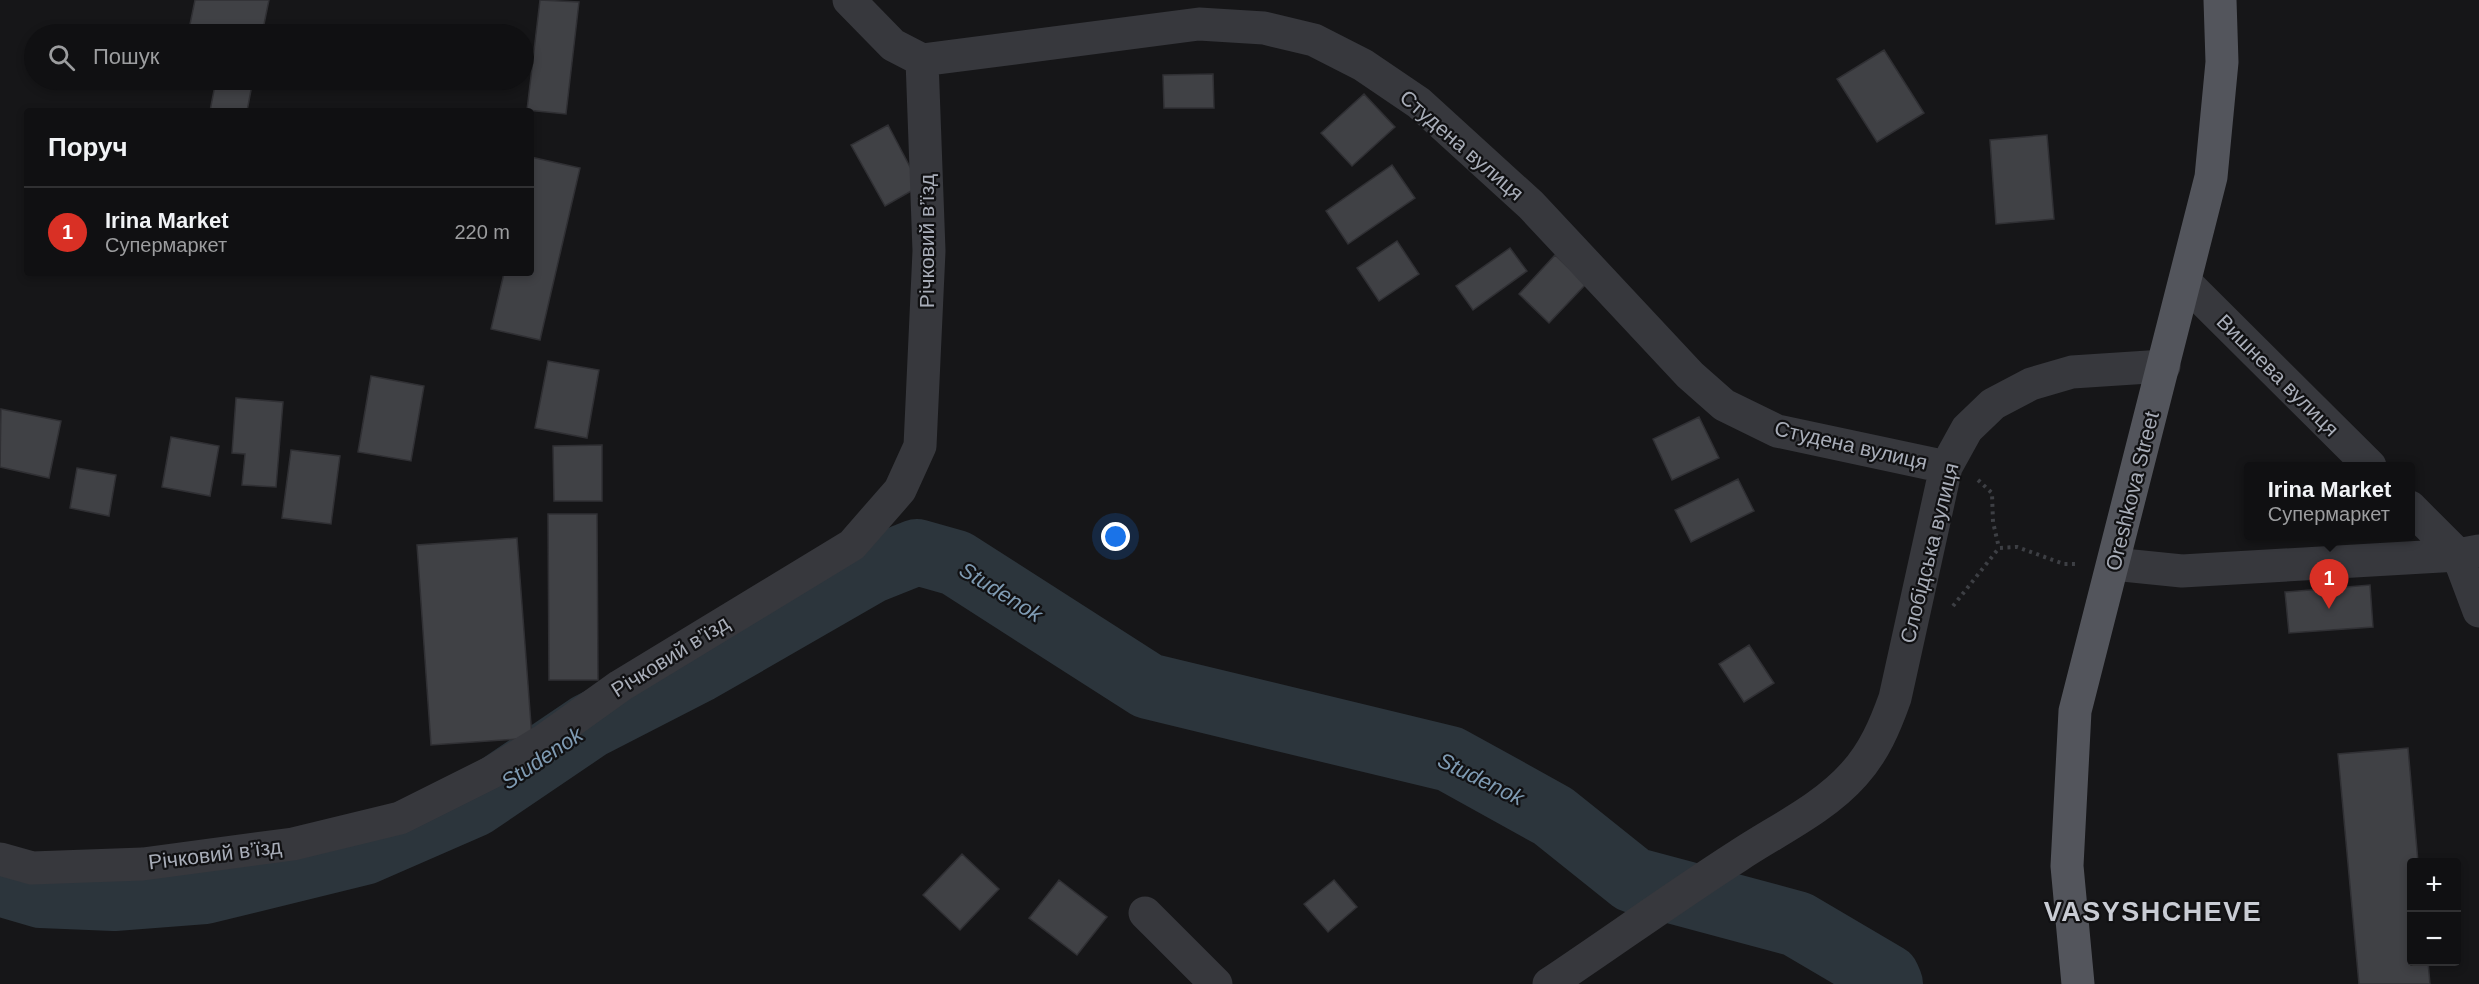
<!DOCTYPE html>
<html lang="uk">
<head>
<meta charset="utf-8">
<style>
	:root { --surface:#101012; --page:#1e1e20; --text:#f1f3f6; --muted:#9c9d9f; --line:#303032; --accent:#d93025 }
	body { margin:0; font-family:Arial,sans-serif; background:var(--page); color:var(--text) }
	.controls { position:absolute; right:18px; bottom:18px; display:grid; overflow:hidden; border-radius:6px; box-shadow:0 3px 9px #0003 }
	.controls button { width:54px; height:54px; display:grid; place-items:center; padding:0; border:0; border-bottom:2px solid var(--line); background:var(--surface); color:var(--text); font:30px sans-serif }
	.you { position:absolute; left:1116px; top:537px; width:21px; height:21px; margin:-15px; border:4px solid #fff; border-radius:50%; background:#1a73e8; box-shadow:0 0 0 9px #1a73e833 }
	.badge { display:grid; place-items:center; width:39px; height:39px; border-radius:50%; background:var(--accent); color:#fff; font-size:20px; font-weight:700 }
	.pin { position:absolute; translate:-50% -50px; filter:drop-shadow(0 2px 3px #0008) }
	.pin::after { content:''; position:absolute; top:32px; width:21px; height:18px; background:inherit; clip-path:polygon(0 0,100% 0,50% 100%) }
	.popup { position:absolute; left:2244px; top:462px; width:171px; height:78px; box-sizing:border-box; display:grid; place-content:center; border-radius:6px; background:var(--surface); filter:drop-shadow(0 2px 4px #0005); font-size:20px; white-space:nowrap; color:var(--muted) }
	.popup b { font-size:22px; color:var(--text) }
	.popup::after { content:''; position:absolute; left:50%; top:100%; margin-left:-12px; border:12px solid transparent; border-top-color:var(--surface) }
	.list { margin:0; padding:0; list-style:none }
	h2 { display:flex; justify-content:space-between; align-items:center; height:78px; margin:0; padding:0 24px; font-size:26px }
	h2 small { font-size:20px; font-weight:400; color:var(--muted) }
	.list li { display:grid; grid-template-columns:39px 1fr auto; gap:18px; align-items:center; box-sizing:border-box; height:90px; padding:0 24px; border-top:2px solid var(--line) }
	.list b { display:block; font-size:22px; white-space:nowrap }
	.list p { margin:0; font-size:20px; white-space:nowrap; color:var(--muted) }
	.list em { font-size:20px; font-style:normal; color:var(--muted) }
	.icon { flex:none; width:33px; height:33px; fill:none; stroke:currentColor; stroke-width:2; stroke-linecap:round; stroke-linejoin:round }
	.map { position:relative; flex:none; width:2479px; height:984px; overflow:hidden }
	.search { position:absolute; background:var(--surface); box-shadow:0 3px 9px #0003; left:24px; top:24px; width:510px; height:66px; display:flex; align-items:center; gap:15px; box-sizing:border-box; padding:0 21px; border-radius:33px; color:var(--muted); font-size:22px }
	.panel { position:absolute; background:var(--surface); box-shadow:0 3px 9px #0003; left:24px; top:108px; width:510px; height:168px; border-radius:6px }
	.map>svg:first-child { display:block }
	.lines { fill:none; stroke-linecap:round; stroke-linejoin:round }
	.river { stroke:#2c353c; stroke-width:66 }
	.building { fill:#404145; stroke:#303034; stroke-width:1.5 }
	.path { stroke:#3d3f44; stroke-width:4; stroke-dasharray:3 4.5; stroke-linecap:butt }
	.minor { stroke:#37383d; stroke-width:33 }
	.major { stroke:#53555c; stroke-width:33 }
	.labels { text-anchor:middle; dominant-baseline:central; stroke-width:4.5; stroke-linejoin:round; paint-order:stroke }
	.street-label { font-size:21px; fill:#a8adb8; stroke:#111113 }
	.water-label { font-size:22px; font-style:italic; fill:#7f9bb3; stroke:#111113 }
	.district-label { font-size:27px; font-weight:bold; letter-spacing:1.5px; fill:#c9ccd4; stroke:#111113 }
</style>
</head>
<body>
<div class="map">
<svg width="2479" height="984" viewBox="0 0 2479 984">
	<rect width="100%" height="100%" fill="#161618"/>
	<g class="lines">
		<path class="river" d="M0,883L41,895L114,898L205,891L364,852L474,804L589,726L698,670L872,570L917,552L956,563L1148,686L1450,759L1553,816L1633,880L1797,924L1887,977L1890,984"/>
	</g>
	<path class="building" d="M195,0H269L262,34H188Z
		M540,0L579,2L566,114L527,110Z
		M1884,50L1924,113L1877,142L1837,79Z
		M1213,74L1214,108H1164L1163,75Z
		M216,80H253L247,111H210Z
		M1364,94L1395,127L1352,166L1321,133Z
		M888,125L920,186L885,206L851,145Z
		M2047,135L2054,219L1996,224L1990,140Z
		M531,157L580,168L540,340L491,329L504,273H531Z
		M1392,165L1415,198L1348,244L1326,211Z
		M1397,241L1419,274L1379,301L1357,268Z
		M1510,248L1527,271L1473,310L1456,286Z
		M1555,255L1586,284L1549,323L1519,294Z
		M548,361L599,370L587,438L535,428Z
		M371,376L424,386L411,461L358,452Z
		M236,398L283,402L276,487L242,485L245,454L232,453Z
		M1,409L61,421L49,478L0,467Z
		M1699,417L1719,458L1672,480L1653,439Z
		M171,437L219,446L210,496L162,487Z
		M602,445V501H554L553,446Z
		M291,450L340,456L331,524L282,518Z
		M77,468L116,475L109,516L70,508Z
		M1738,479L1754,511L1691,542L1675,510Z
		M548,514H597L598,680H549Z
		M517,538L532,738L431,745L417,545Z
		M2370,585L2373,627L2289,633L2285,592Z
		M1749,645L1774,683L1744,702L1719,664Z
		M2408,748L2418,862H2412V962H2428L2430,984H2359L2338,754Z
		M962,854L999,889L960,930L923,895Z
		M1059,880L1107,917L1077,955L1029,918Z
		M1334,880L1357,907L1328,932L1304,904Z"/>
	<g class="lines">
		<path class="path" d="M1978,480L1992,493L1993,522L1999,548
			M1953,606L1999,548L2017,547L2064,564H2076"/>
		<path class="minor" d="M849,0L893,45L922,60L1199,24L1264,28L1314,40L1363,65L1419,103L1531,205L1690,375L1724,405L1777,431L1946,467
			M2186,283L2370,466
			M2410,507L2458,555L2479,611
			M2113,564L2182,571L2458,555L2479,551
			M0,859L32,868L143,864L293,844L400,818L492,772L546,739L620,686L852,545L900,490L920,446L929,251L922,60
			M1145,913L1216,984
			M1549,984C1612,942 1674,897 1738,856C1777,830 1823,809 1854,774C1874,752 1885,726 1895,698L1946,467L1967,429L1993,404L2031,384L2072,372L2164,366"/>
		<path class="major" d="M2078,984L2067,866L2075,711L2211,177L2222,62L2220,0"/>
	</g>
	<g class="labels">
		<g class="street-label">
			<text transform="translate(1462 145) rotate(41)">Студена вулиця</text>
			<text transform="translate(926 241) rotate(-90)">Річковий в’їзд</text>
			<text transform="translate(2278 375) rotate(45)">Вишнева вулиця</text>
			<text transform="translate(1851 445) rotate(13)">Студена вулиця</text>
			<text transform="translate(2132 491) rotate(-76)">Oreshkova Street</text>
			<text transform="translate(1929 553) rotate(-76)">Слобідська вулиця</text>
			<text transform="translate(670 656) rotate(-32)">Річковий в’їзд</text>
			<text transform="translate(215 854) rotate(-7)">Річковий в’їзд</text>
		</g>
		<g class="water-label">
			<text transform="translate(1001 592) rotate(32)">Studenok</text>
			<text transform="translate(542 758) rotate(-34)">Studenok</text>
			<text transform="translate(1481 779) rotate(26)">Studenok</text>
		</g>
		<g class="district-label">
			<text x="2153" y="912">VASYSHCHEVE</text>
		</g>
	</g>
</svg>
<div class="controls">
<button>+</button>
<button>−</button>
</div>
<div class="you"></div>
<div class="pin badge" style="left:2329px;top:609px">1</div>
<div class="popup"><b>Irina Market</b>Супермаркет</div>
<div class="search"><svg class="icon" aria-label="search" viewBox="0 0 24 24"><circle cx="10" cy="10" r="6"/><path d="M15 15l6 6"/></svg>Пошук</div>
<section class="panel">
<h2>Поруч<small></small></h2>
<ul class="list">
<li><span class="badge">1</span><div><b>Irina Market</b><p>Супермаркет</p></div><em>220 m</em></li>
</ul>
</section>
</div>
</body>
</html>
